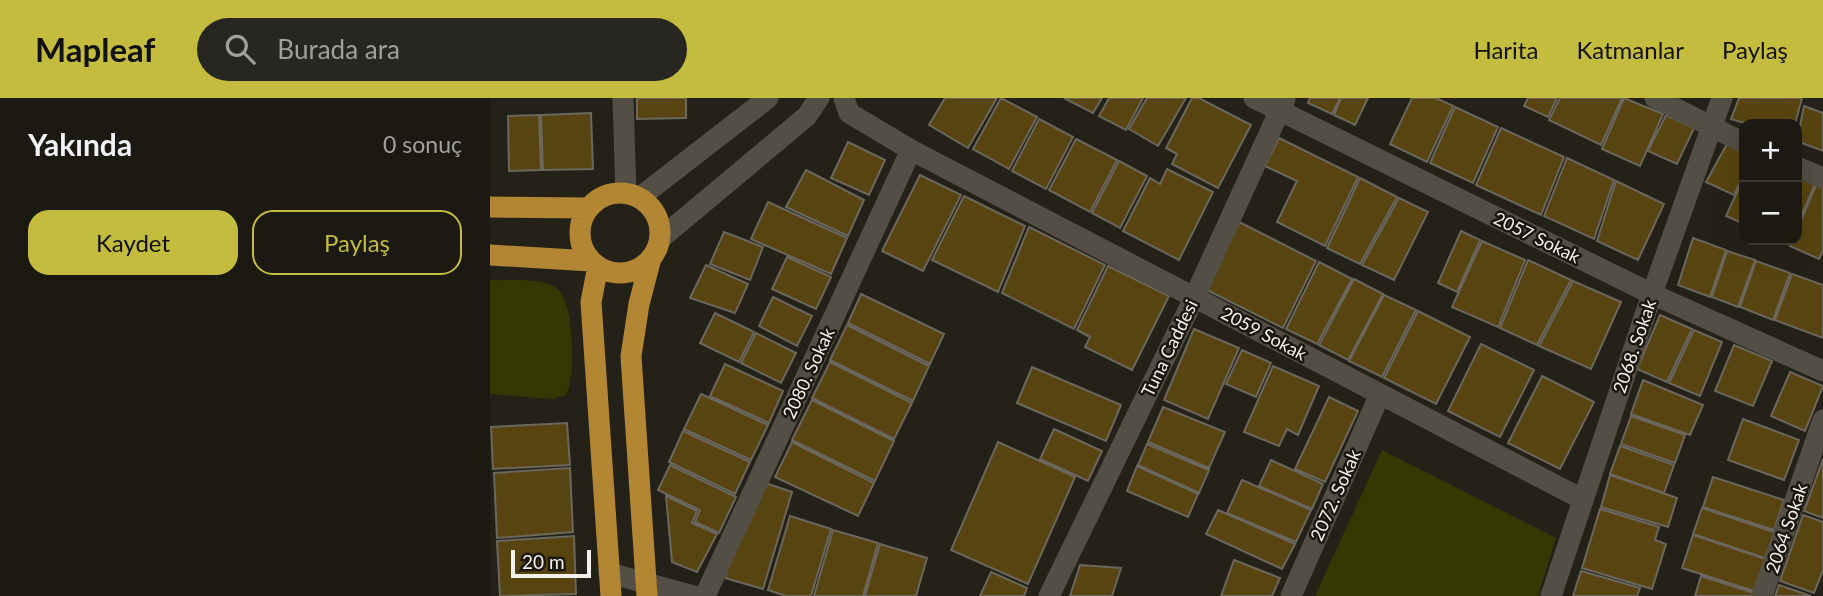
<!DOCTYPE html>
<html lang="tr">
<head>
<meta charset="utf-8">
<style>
	:root { --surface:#1b1912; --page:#282620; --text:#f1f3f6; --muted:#a0a09f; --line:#393832; --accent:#c4bc3e }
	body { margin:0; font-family:Lato,sans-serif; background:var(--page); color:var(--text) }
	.controls { position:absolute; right:21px; top:21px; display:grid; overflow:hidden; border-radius:14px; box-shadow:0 7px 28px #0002 }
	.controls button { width:63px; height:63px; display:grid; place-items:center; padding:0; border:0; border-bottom:2px solid var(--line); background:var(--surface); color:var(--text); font:35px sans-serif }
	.scale { position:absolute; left:21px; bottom:18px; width:80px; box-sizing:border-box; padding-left:7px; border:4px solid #f3f1eb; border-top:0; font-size:19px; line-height:24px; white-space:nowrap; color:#f3f1eb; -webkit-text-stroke:5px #1b170f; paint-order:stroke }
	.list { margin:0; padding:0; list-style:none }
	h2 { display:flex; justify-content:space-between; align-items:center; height:91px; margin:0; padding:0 28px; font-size:30px }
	h2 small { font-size:23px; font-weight:400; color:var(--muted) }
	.actions { display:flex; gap:14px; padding:21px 28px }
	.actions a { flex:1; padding:16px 0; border:2px solid var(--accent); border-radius:21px; text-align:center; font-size:24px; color:var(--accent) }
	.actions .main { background:var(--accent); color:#111 }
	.icon { flex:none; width:38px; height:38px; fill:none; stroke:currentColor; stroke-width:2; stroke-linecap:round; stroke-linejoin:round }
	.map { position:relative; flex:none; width:1333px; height:498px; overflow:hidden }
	header { display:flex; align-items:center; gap:42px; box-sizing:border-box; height:98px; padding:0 35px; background:var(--accent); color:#111 }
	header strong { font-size:33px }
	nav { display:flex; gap:38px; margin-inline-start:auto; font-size:24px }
	.search { width:490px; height:63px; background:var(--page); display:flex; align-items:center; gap:18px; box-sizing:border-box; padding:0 24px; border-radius:38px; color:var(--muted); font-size:26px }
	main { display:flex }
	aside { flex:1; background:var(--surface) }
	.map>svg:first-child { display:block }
	.green { fill:#363803 }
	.building { fill:#574410; stroke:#6b675d; stroke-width:2 }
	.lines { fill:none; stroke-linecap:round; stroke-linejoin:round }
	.minor { stroke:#534f45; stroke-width:21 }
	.major { stroke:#b38633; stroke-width:21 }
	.labels { text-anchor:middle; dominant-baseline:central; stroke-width:5; stroke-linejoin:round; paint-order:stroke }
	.street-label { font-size:18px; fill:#f3f1eb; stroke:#1b170f }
</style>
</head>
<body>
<header>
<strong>Mapleaf</strong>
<div class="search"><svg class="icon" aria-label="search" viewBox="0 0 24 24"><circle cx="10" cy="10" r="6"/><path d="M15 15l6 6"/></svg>Burada ara</div>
<nav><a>Harita</a><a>Katmanlar</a><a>Paylaş</a></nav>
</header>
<main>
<aside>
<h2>Yakında<small>0 sonuç</small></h2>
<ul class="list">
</ul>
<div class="actions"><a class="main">Kaydet</a><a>Paylaş</a></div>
</aside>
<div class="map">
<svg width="1333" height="498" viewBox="0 0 1333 498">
	<rect width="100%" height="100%" fill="#242118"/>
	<path class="green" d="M0,182C19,183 47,179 65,189C85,200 86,279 76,297L62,301L0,296Z
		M892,352L1066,440L1048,498H825Z"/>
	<path class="building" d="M147,0H196V20L147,21Z
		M455,0H507L478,50L439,27Z
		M511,0L547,19L519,71L483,51Z
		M574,0H612L603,15Z
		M619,0H653L636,32L609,18Z
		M657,0H696L668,48L639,31Z
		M702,0H709L761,27L728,90L682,66L687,56L676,50Z
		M820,0H850L842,16L818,5Z
		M851,0H878L865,27L844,17Z
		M922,0H946L963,8L937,64L900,46Z
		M1038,0H1067L1058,19L1034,8Z
		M1070,0H1132L1111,47L1059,22Z
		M1134,0L1173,16L1150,68L1112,51Z
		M1249,0H1312L1305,26H1258L1241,21Z
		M1314,8L1333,15V53L1307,43Z
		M965,9L1008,29L983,85L940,65Z
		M101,15L103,71L53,72L51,17Z
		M49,17L51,72L19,73L18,18Z
		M1176,17L1204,30L1187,66L1158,53Z
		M549,21L583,39L556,91L522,73Z
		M1011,30L1074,59L1051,117L986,87Z
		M789,40L868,79L835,148L787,124L807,83L775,68Z
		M586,41L627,62L600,114L559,92Z
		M358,44L395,62L379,97L341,80Z
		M1238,44L1254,53V76L1244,97L1216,84Z
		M1077,60L1124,82L1104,141L1054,118Z
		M629,63L657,78L630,130L602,115Z
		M677,71L723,94L689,162L633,133L660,80L670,86Z
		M316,72L374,102L358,138L296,109Z
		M430,77L471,97L433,173L392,153Z
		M1307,78L1325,86L1307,128Z
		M1254,79V126L1236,118Z
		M870,80L907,99L870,166L837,150Z
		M1126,83L1174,106L1148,162L1107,143Z
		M1326,87L1333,90V152L1329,161L1300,148L1303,142H1307V132Z
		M474,98L535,128L508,194L442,162Z
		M909,100L938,114L904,182L872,167Z
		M278,104L357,140L341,176L261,141Z
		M747,123L826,163L793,230L713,190Z
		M539,129L615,167L584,231L512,195Z
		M971,133L990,142L967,194L948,185Z
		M234,134L273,149L260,182L220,166Z
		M1203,140L1236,152L1220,199L1188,187Z
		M992,143L1035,162L1008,229L962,209Z
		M1237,153L1265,162L1248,209L1222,199Z
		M297,159L341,179L326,211L282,191Z
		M1038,162L1081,182L1047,247L1010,230Z
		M1266,163L1300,175L1283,222L1250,209Z
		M829,164L862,181L827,246L796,231Z
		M216,167L258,186L245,215L200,200Z
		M618,168L679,198L642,272L595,249L600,239L587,232Z
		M1302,176L1333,187V240L1285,222Z
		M864,181L893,196L858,262L829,247Z
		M1083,183L1131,204L1101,271L1049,248Z
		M371,196L454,236L440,266L358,225Z
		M894,197L926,212L892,279L859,263Z
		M283,199L322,218L307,248L269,228Z
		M928,213L980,239L946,306L894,280Z
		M225,215L264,234L249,264L210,245Z
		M1170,217L1202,231L1177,284L1147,271Z
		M357,227L439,268L423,303L340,262Z
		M704,231L749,250L718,321L674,302Z
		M1204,232L1232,244L1210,298L1179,285Z
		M266,235L306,255L291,285L251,265Z
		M991,246L1044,272L1010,339L958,313Z
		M1244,247L1282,263L1263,308L1225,293Z
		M752,252L781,265L766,299L736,286Z
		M340,264L422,305L404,341L322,300Z
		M235,266L293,293L279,325L220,298Z
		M783,268L829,288L808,337L797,331L789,348L754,334Z
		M542,269L631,307L616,343L527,305Z
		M1300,274L1333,288L1315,333L1281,318Z
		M1052,278L1104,304L1070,371L1018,345Z
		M1153,282L1213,307L1200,337L1141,316Z
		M211,296L278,327L261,362L194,331Z
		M839,299L868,313L835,384L805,371Z
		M322,302L404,343L385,383L302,342Z
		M673,309L735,334L719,370L658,344Z
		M1141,318L1195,337L1185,365L1131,346Z
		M1253,321L1309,342L1294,382L1238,362Z
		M77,325L80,367L3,371L1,329Z
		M564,331L612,353L598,383L550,361Z
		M193,333L260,364L245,396L179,364Z
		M302,344L384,385L368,418L285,379Z
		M508,344L585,379L538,486L461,452Z
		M657,346L719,372L709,395L648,367Z
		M1130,348L1184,367L1174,395L1120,376Z
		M1333,361V420L1314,413Z
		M781,362L833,386L822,411L769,388Z
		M180,367L246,399L229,435L205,424L210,412L168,392Z
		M647,368L708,396L698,419L637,393Z
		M80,370L83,434L7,440L4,375Z
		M1120,377L1187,400L1178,429L1111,409Z
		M1223,379L1294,402L1284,432L1213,409Z
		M752,382L821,412L806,444L737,415Z
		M272,384L302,394L273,491L235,480L250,430Z
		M176,398L207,413L202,425L227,436L207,474L182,464Z
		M1212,410L1284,434L1275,460L1203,436Z
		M1110,411L1169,429L1165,442L1176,446L1162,491L1092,470Z
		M728,412L805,446L792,471L716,436Z
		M1313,417L1333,424V472L1324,495L1290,483Z
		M300,418L341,431L321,498H296L278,492Z
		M343,432L388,445L373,498H324Z
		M1203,437L1275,461L1264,493L1192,470Z
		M84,438L86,496L10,498L7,443Z
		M390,446L437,460L426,498H375Z
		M744,462L790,480L782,498H731Z
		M590,467L631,470L622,498H580Z
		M1091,473L1150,490L1147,498H1083Z
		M501,474L537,490L534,498H490Z
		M1211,478L1264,495L1263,498H1205Z
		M1289,487L1321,498H1285Z"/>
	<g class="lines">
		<path class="minor" d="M133,0L136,96
			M354,0L359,15L421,52L1092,401
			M764,0L1162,196L1333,273
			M1165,0L1254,45
			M1307,69L1333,80
			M149,100L278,0
			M170,141L317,18L329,0
			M119,475L203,498
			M215,498L421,52
			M559,498L705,198L795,1
			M801,498L890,296
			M1061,498L1162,196L1232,0
			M1272,498L1333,322"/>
		<path class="major" d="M90 135a40 40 0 1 1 80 0a40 40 0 1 1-80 0Z
			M0,109L99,110
			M0,157L101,163
			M108,168L101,204L121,498
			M157,498L141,258L149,206L161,160"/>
	</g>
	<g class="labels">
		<g class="street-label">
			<text transform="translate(1047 139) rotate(26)">2057 Sokak</text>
			<text transform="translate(774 235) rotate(28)">2059 Sokak</text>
			<text transform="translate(1144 248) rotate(-71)">2068. Sokak</text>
			<text transform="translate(679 250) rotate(-64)">Tuna Caddesi</text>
			<text transform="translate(318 275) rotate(-65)">2080. Sokak</text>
			<text transform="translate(845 397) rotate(-66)">2072. Sokak</text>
			<text transform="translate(1296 430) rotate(-71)">2064 Sokak</text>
		</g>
	</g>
</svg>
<div class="controls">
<button>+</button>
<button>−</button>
</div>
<div class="scale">20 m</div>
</div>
</main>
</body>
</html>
